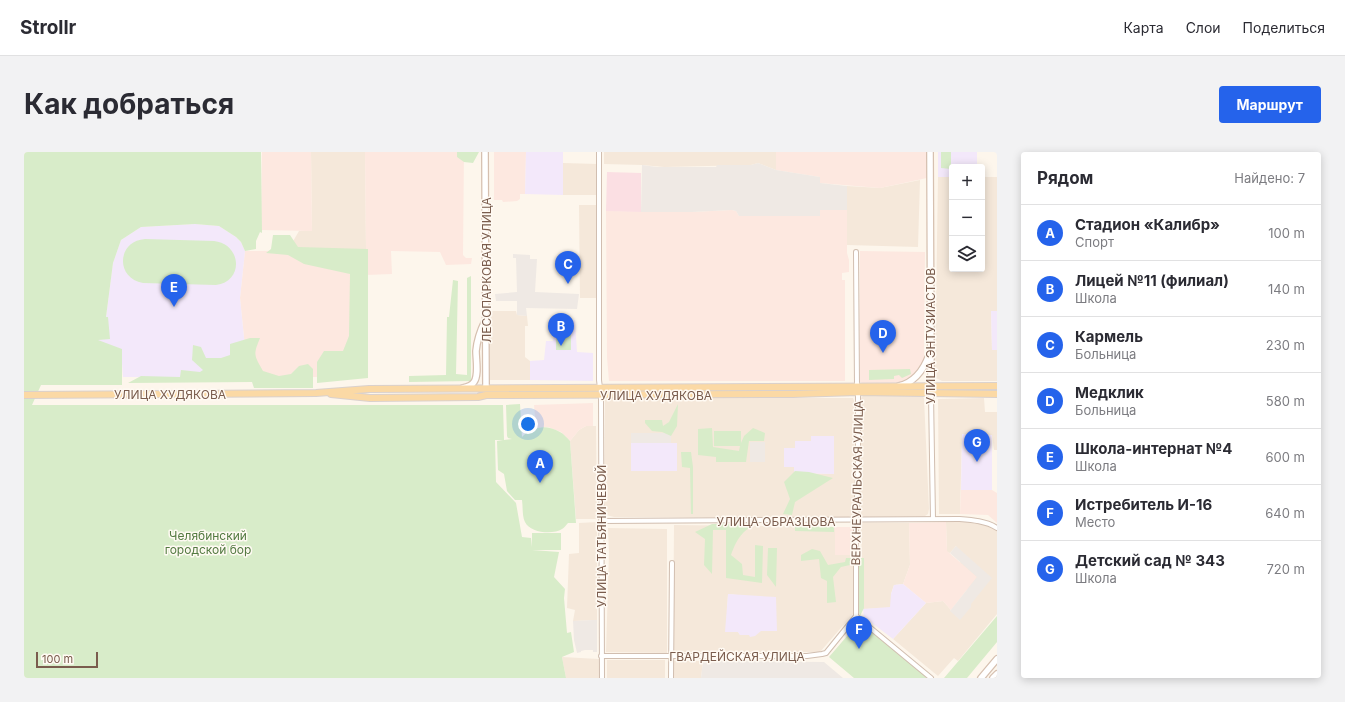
<!DOCTYPE html>
<html lang="ru">
<head>
<meta charset="utf-8">
<style>
	:root { --surface:#fff; --page:#f2f2f3; --text:#2b2b33; --muted:#7c7c81; --line:#e1e1e2; --accent:#2563eb }
	body { margin:0; font-family:Inter,sans-serif; background:var(--page); color:var(--text) }
	.controls { position:absolute; right:12px; top:12px; display:grid; overflow:hidden; border-radius:4px; box-shadow:0 2px 10px #0003 }
	.controls button { width:36px; height:36px; display:grid; place-items:center; padding:0; border:0; border-bottom:1px solid var(--line); background:var(--surface); color:var(--text); font:20px sans-serif }
	.scale { position:absolute; left:12px; bottom:10px; width:62px; box-sizing:border-box; padding-left:4px; border:2px solid #7a5c4d; border-top:0; font-size:11px; line-height:14px; white-space:nowrap; color:#7a5c4d; -webkit-text-stroke:3px #fffaf3; paint-order:stroke }
	.you { position:absolute; left:504px; top:272px; width:14px; height:14px; margin:-10px; border:3px solid #fff; border-radius:50%; background:#1a73e8; box-shadow:0 0 0 6px #1a73e833 }
	.badge { display:grid; place-items:center; width:26px; height:26px; border-radius:50%; background:var(--accent); color:#fff; font-size:13px; font-weight:700 }
	.pin { position:absolute; translate:-50% -33px; filter:drop-shadow(0 1px 2px #0008) }
	.pin::after { content:''; position:absolute; top:21px; width:14px; height:12px; background:inherit; clip-path:polygon(0 0,100% 0,50% 100%) }
	.list { margin:0; padding:0; list-style:none }
	h2 { display:flex; justify-content:space-between; align-items:center; height:52px; margin:0; padding:0 16px; font-size:17px }
	h2 small { font-size:13px; font-weight:400; color:var(--muted) }
	.list li { display:grid; grid-template-columns:26px 1fr auto; gap:12px; align-items:center; box-sizing:border-box; height:56px; padding:0 16px; border-top:1px solid var(--line) }
	.list b { display:block; font-size:15px; white-space:nowrap }
	.list p { margin:0; font-size:13px; white-space:nowrap; color:var(--muted) }
	.list em { font-size:13px; font-style:normal; color:var(--muted) }
	.icon { flex:none; width:22px; height:22px; fill:none; stroke:currentColor; stroke-width:2; stroke-linecap:round; stroke-linejoin:round }
	.map { position:relative; flex:none; width:973px; height:526px; overflow:hidden; border-radius:4px }
	header { display:flex; align-items:center; gap:24px; box-sizing:border-box; height:56px; padding:0 20px; background:var(--surface); border-bottom:1px solid var(--line) }
	header strong { font-size:19px }
	nav { display:flex; gap:22px; margin-inline-start:auto; font-size:14px }
	.intro { display:flex; align-items:center; justify-content:space-between; box-sizing:border-box; height:96px; padding:0 24px }
	h1 { margin:0; font-size:28px }
	.button { padding:10px 18px; border-radius:4px; background:var(--accent); color:#fff; font-size:14px; font-weight:700 }
	main { display:flex; gap:24px; padding:0 24px }
	aside { flex:1; background:var(--surface); border-radius:4px; box-shadow:0 2px 10px #0003 }
	.map>svg:first-child { display:block }
	.residential { fill:#f5e8da; fill-rule:evenodd }
	.commercial { fill:#fde8e0 }
	.industrial { fill:#efe9e4 }
	.education { fill:#f3e8fa }
	.medical { fill:#fbdfe3 }
	.green { fill:#d8ecc9 }
	.lines { fill:none; stroke-linecap:round; stroke-linejoin:round }
	.street-casing { stroke:#d1beb0; stroke-width:6 }
	.secondary-casing { stroke:#d6c0b0; stroke-width:8 }
	.primary-casing { stroke:#dad1cd; stroke-width:8 }
	.street { stroke:#fff; stroke-width:4 }
	.secondary { stroke:#fff; stroke-width:5.5 }
	.primary { stroke:#fbd9a5; stroke-width:6 }
	.labels { text-anchor:middle; dominant-baseline:central; stroke-width:3; stroke-linejoin:round; paint-order:stroke }
	.street-label { font-size:12px; fill:#7a5c4d; stroke:#fffaf3 }
	.park-label { font-size:12px; fill:#537a41; stroke:#fffaf3 }
</style>
</head>
<body>
<header>
<strong>Strollr</strong>
<nav><a>Карта</a><a>Слои</a><a>Поделиться</a></nav>
</header>
<div class="intro"><h1>Как добраться</h1><a class="button">Маршрут</a></div>
<main>
<div class="map">
<svg width="973" height="526" viewBox="0 0 973 526">
	<rect width="100%" height="100%" fill="#fdf6ec"/>
	<path class="residential" d="M287,0H341L342,98H264L275,79L288,78Z
		M580,0H752V18L734,11L727,13L640,15L618,13L580,12Z
		M539,11L574,12L573,43H539Z
		M914,25H928V117H958V25H973V159H967L968,198H973V229H918L912,226L911,223Z
		M896,28L894,95L823,93V34L856,36Z
		M555,53H573V146H556Z
		M465,159H492L493,163L503,164L504,174H501V205L506,209V228H466Z
		M841,242L898,244L900,246L905,357L904,362L901,364L840,365L837,362V246Z
		M585,246H829L830,249L831,353L829,362L825,365H590L582,363L580,357L581,255V248ZM607,281H647V291H653V319H608ZM787,284L810,322L770,321V315L760,296H771V289H787Z
		M960,246L961,260H973V298H970L968,283L938,282L936,362H915L914,247Z
		M562,274H572L573,367H552L546,289L555,278Z
		M573,370V468L549,469L551,458L543,456L545,402L555,401V371Z
		M922,370H949L968,375L973,379V462L934,509L930,506L914,524L869,487L902,451L919,449L927,458L926,459L947,455V452L932,394L926,401L923,400Z
		M837,371H885L886,413L879,432L870,433L867,442V456L839,457Z
		M650,373L811,375V403H829V462L796,500H649ZM704,442L713,443L726,483H716L714,480H702Z
		M584,376L643,377V501L582,500L585,400Z
		M538,505L575,507V526H542Z
		M583,508H641V526H583Z
		M649,509H679L677,526H649Z"/>
	<path class="commercial" d="M238,0H287L288,79L237,78Z
		M341,0H440L439,103L442,106H448L447,112L422,113L416,100L367,99L368,122L342,123L341,225H224L216,146L221,99L342,98Z
		M470,0H502L501,42H496V47L493,49L479,50L478,48H470Z
		M752,0H903V26L856,36L796,31V25L752,18Z
		M708,58L712,59L715,64H796V58H823V101L825,108V120L818,121V128H821V229H585L583,205L582,59L668,60Z
		M836,99L901,100L900,208L888,224L883,228L877,230L871,231L841,232L836,230L835,227Z
		M569,251V274H562L555,278L546,289L537,280L524,275L512,276L510,253Z
		M937,338H968L973,341V371L964,363L936,362Z
		M922,370L923,399L953,425L927,458L919,449L902,451L879,432L886,413L885,371Z
		M811,375H829V403H811Z"/>
	<path class="industrial" d="M734,11L752,18L796,25V31L823,34V58H796V64H715L712,59L708,58L668,60H617L618,13L633,15H692L693,13H727Z
		M489,102L506,103V107H513L511,140L555,142L553,157L502,156L503,164L493,163V149H472L471,142L493,140L492,106H489Z
		M607,281H647V291H607Z
		M726,290H741V310H726Z
		M932,394L968,426L947,452V455L936,468L926,459L953,425L926,401Z
		M569,468H573V500H569V498H561L557,499V500L553,501L550,488L549,469Z
		M679,509L800,510L819,526H677Z"/>
	<path class="education" d="M502,0H539V43L501,42Z
		M914,0H953V15H928V25H914Z
		M171,72L195,74L212,85L217,90L221,99L216,146L224,225H99L97,197L73,189L82,165L89,111L97,88L117,75Z
		M967,159H973V198H968Z
		M551,168L553,200L569,201V229L506,228V209L520,208L522,189H529L530,170Z
		M938,282L968,283V338H937Z
		M787,284H810V322L770,321V315H760V296H771V289H787Z
		M607,291H653V319H607Z
		M879,432L902,451L869,487L840,465L839,457L866,455L867,442L870,433Z
		M704,442L752,445L753,479H737L731,484L726,485L725,483H716L714,480H701Z"/>
	<path class="medical" d="M583,20L617,21V60L582,59Z"/>
	<path class="green" d="M0,0H237L238,81L236,80L232,89V97L221,99L217,90L212,85L195,74L171,72L117,75L97,88L89,111L82,165H84L86,187L74,188L98,197V233H17L8,253H479L480,288L488,287L484,286L483,284L482,253L496,252L498,285C508,274 523,272 536,280C540,282 543,286 546,289L552,371H544C542,373 540,376 538,377C529,383 506,381 501,370C498,364 499,355 498,348H491L483,339L480,322L474,318L473,289L479,288H471L472,330L492,351L498,385L507,386L508,395V381H537V398H508L535,400L530,425L541,437L540,446L543,481L547,480L550,500L538,505L542,526H0Z
		M433,0H455L449,11L440,10L433,5Z
		M917,0H927V17L917,16Z
		M249,83H266L274,95L344,97V226L293,231V210L300,199H319L325,184L326,122L280,112L264,103L242,101L247,97Z
		M121,87L190,89C218,92 220,130 192,133L119,131C91,126 93,89 121,87Z
		M447,124V229L385,230V224L422,223L423,165H425L429,128L434,129L432,222L443,223V126Z
		M532,171H547V198H532Z
		M226,186H236C229,203 230,203 239,219L255,224L267,222L275,214L284,212L289,217V236H230L228,230L104,231L117,224L156,225L157,218L176,220L179,218L168,208L169,193L177,195L182,206H197L206,203V192Z
		M886,217L887,222L878,226L875,223L870,224V227L845,228V218Z
		M654,252L653,274L647,284L638,280L628,279L621,271V268H638L639,274L645,270Z
		M688,276L689,295L715,299L716,294H690V279H717V291L720,284L729,276L741,281L740,289H725L722,310H692V305L674,303V277Z
		M657,300H667L669,315V362H667L666,316L658,315Z
		M771,319L785,320L809,326L771,350L768,363L759,362L766,347L760,330Z
		M731,371C716,382 713,387 707,403L718,412L719,423L731,425V393L739,394L738,431L702,426V378H689L688,422L680,413L681,387L671,380L688,372Z
		M771,374L810,375V380L771,379Z
		M744,396H753L752,435L743,423Z
		M788,397L796,399L804,413L821,410L822,406H840V456L836,464L833,452L835,411L817,415L809,425L812,450L803,451V429L797,426L795,407L777,409V403Z
		M973,464V490L943,526H920Z
		M836,469L905,526H830L805,505Z"/>
	<g class="lines">
		<g class="street-casing">
			<path id="street" d="M575,0V228L576,236
				M832,100L833,235
				M834,240V323L832,369V464L907,526
				M907,242L909,367
				M577,243L578,526
				M577,369L935,367C948,368 962,369 973,376
				M577,504H783L798,502L802,501L832,464
				M647,526L648,411"/>
		</g>
		<g class="secondary-casing">
			<path id="secondary" d="M461,0L462,236
				M906,0L907,235
				M875,234C891,230 900,217 905,203
				M439,236C443,235 448,233 450,230C455,223 452,208 452,199C453,188 456,179 461,169
				M957,526L973,507
				M969,526L973,522"/>
		</g>
		<g class="primary-casing">
			<path id="primary" d="M307,242L346,246L454,245L462,243L769,242L834,240L973,242
				M0,243L292,241L345,237L973,234"/>
		</g>
		<use href="#street" class="street"/>
		<use href="#secondary" class="secondary"/>
		<use href="#primary" class="primary"/>
	</g>
	<g class="labels">
		<g class="street-label">
			<text transform="translate(462 118) rotate(-90)">ЛЕСОПАРКОВАЯ УЛИЦА</text>
			<text transform="translate(906 184) rotate(-90)">УЛИЦА ЭНТУЗИАСТОВ</text>
			<text x="146" y="242">УЛИЦА ХУДЯКОВА</text>
			<text x="632" y="243">УЛИЦА ХУДЯКОВА</text>
			<text transform="translate(833 331) rotate(-89)">ВЕРХНЕУРАЛЬСКАЯ УЛИЦА</text>
			<text x="752" y="369">УЛИЦА ОБРАЗЦОВА</text>
			<text transform="translate(577 384) rotate(-90)">УЛИЦА ТАТЬЯНИЧЕВОЙ</text>
			<text x="713" y="504">ГВАРДЕЙСКАЯ УЛИЦА</text>
		</g>
		<g class="park-label">
			<text x="184" y="383">Челябинский<tspan x="184" dy="14">городской бор</tspan></text>
		</g>
	</g>
</svg>
<div class="controls">
<button>+</button>
<button>−</button>
<button><svg class="icon" aria-label="layers" viewBox="0 0 24 24"><path d="M12 4l9 5-9 5-9-5zM3 14l9 5 9-5"/></svg></button>
</div>
<div class="scale">100 m</div>
<div class="you"></div>
<div class="pin badge" style="left:516px;top:331px">A</div>
<div class="pin badge" style="left:537px;top:194px">B</div>
<div class="pin badge" style="left:544px;top:132px">C</div>
<div class="pin badge" style="left:859px;top:201px">D</div>
<div class="pin badge" style="left:150px;top:155px">E</div>
<div class="pin badge" style="left:835px;top:497px">F</div>
<div class="pin badge" style="left:953px;top:310px">G</div>
</div>
<aside>
<h2>Рядом<small>Найдено: 7</small></h2>
<ul class="list">
<li><span class="badge">A</span><div><b>Стадион «Калибр»</b><p>Спорт</p></div><em>100 m</em></li>
<li><span class="badge">B</span><div><b>Лицей №11 (филиал)</b><p>Школа</p></div><em>140 m</em></li>
<li><span class="badge">C</span><div><b>Кармель</b><p>Больница</p></div><em>230 m</em></li>
<li><span class="badge">D</span><div><b>Медклик</b><p>Больница</p></div><em>580 m</em></li>
<li><span class="badge">E</span><div><b>Школа-интернат №4</b><p>Школа</p></div><em>600 m</em></li>
<li><span class="badge">F</span><div><b>Истребитель И-16</b><p>Место</p></div><em>640 m</em></li>
<li><span class="badge">G</span><div><b>Детский сад № 343</b><p>Школа</p></div><em>720 m</em></li>
</ul>
</aside>
</main>
</body>
</html>
